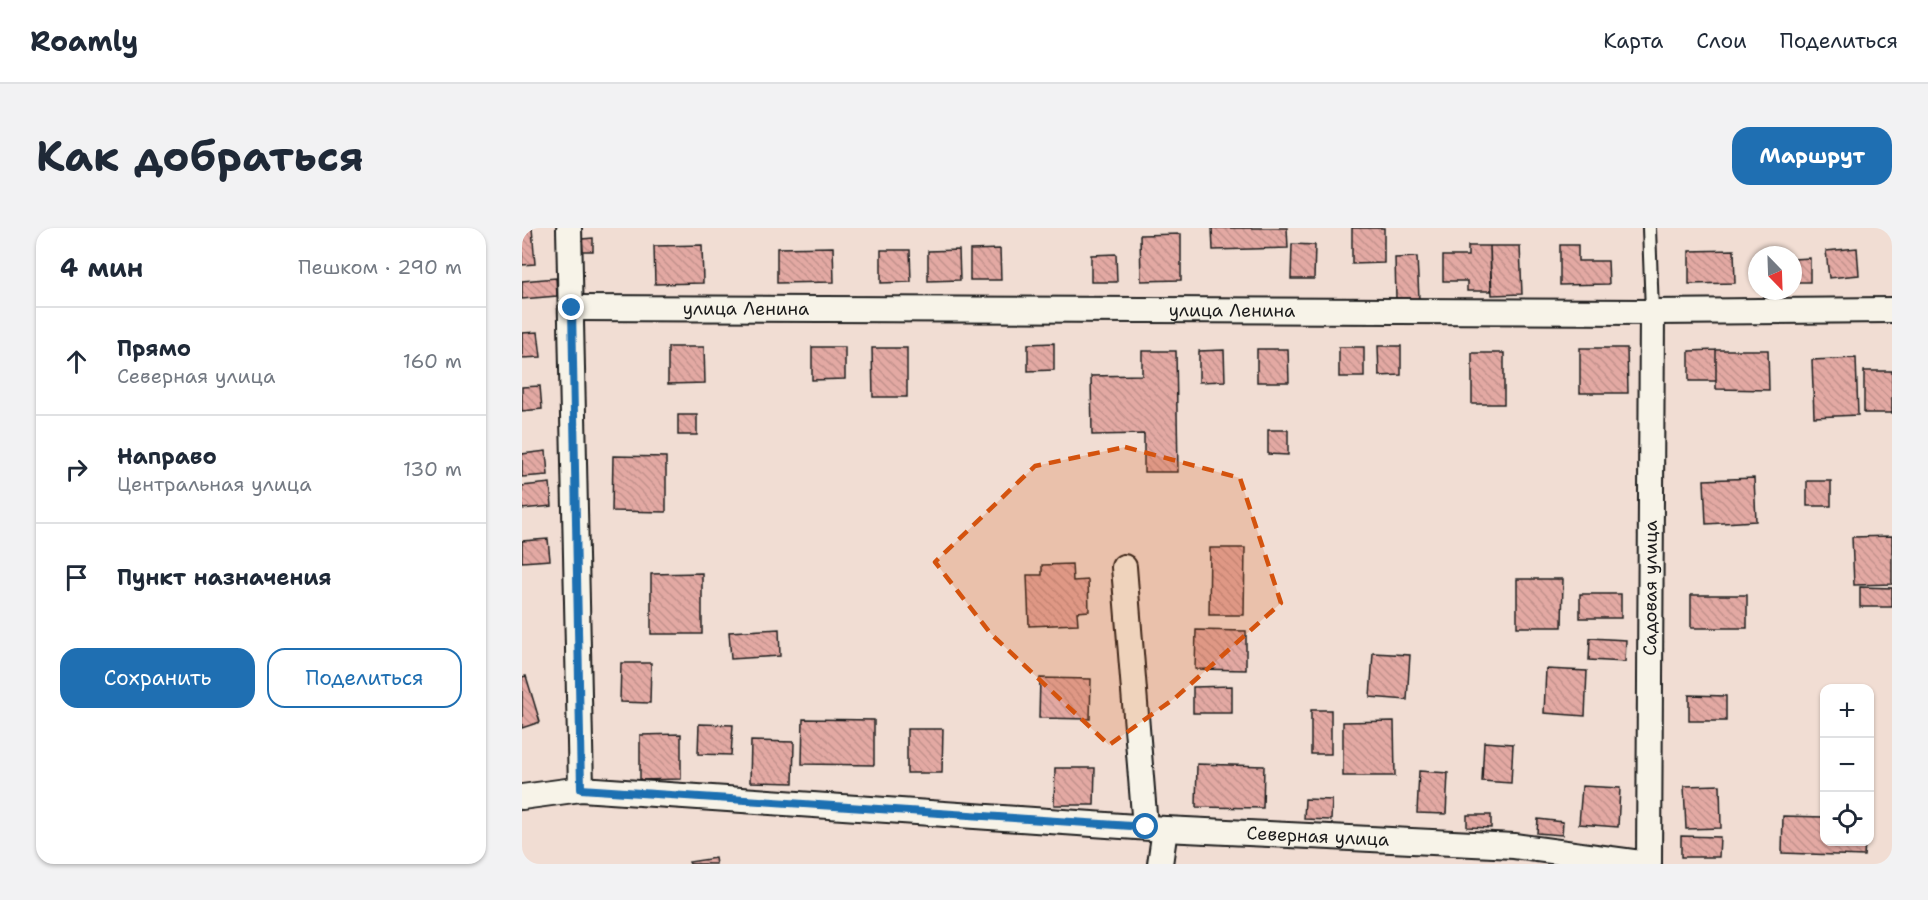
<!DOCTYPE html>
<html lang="ru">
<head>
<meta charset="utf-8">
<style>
	:root { --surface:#fff; --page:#f2f2f3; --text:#1f2937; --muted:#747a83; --line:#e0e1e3; --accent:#1f6fb2 }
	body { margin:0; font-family:"Shantell Sans",sans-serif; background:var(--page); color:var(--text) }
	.controls { position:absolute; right:18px; bottom:18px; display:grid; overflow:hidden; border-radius:12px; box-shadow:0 2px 4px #0004 }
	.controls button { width:54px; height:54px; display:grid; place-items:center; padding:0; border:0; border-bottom:2px solid var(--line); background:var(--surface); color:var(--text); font:30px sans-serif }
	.compass { position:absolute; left:1226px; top:18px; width:54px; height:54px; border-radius:50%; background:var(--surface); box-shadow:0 2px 4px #0004; rotate:157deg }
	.stop { position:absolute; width:18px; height:18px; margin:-14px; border:4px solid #1f6fb2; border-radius:50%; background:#fff }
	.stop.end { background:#1f6fb2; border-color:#fff; box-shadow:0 2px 6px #0008 }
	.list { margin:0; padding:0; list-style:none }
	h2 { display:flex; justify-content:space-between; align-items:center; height:78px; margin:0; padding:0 24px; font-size:26px }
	h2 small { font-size:20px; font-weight:400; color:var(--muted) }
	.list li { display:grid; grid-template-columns:39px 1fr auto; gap:18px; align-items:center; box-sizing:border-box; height:108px; padding:0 24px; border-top:2px solid var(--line) }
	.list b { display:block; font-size:22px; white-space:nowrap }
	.list p { margin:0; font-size:20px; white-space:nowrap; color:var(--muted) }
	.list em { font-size:20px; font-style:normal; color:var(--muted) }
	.actions { display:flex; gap:12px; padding:18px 24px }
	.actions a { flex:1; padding:14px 0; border:2px solid var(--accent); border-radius:18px; text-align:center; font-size:21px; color:var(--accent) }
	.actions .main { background:var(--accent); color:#fff }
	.icon { flex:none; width:33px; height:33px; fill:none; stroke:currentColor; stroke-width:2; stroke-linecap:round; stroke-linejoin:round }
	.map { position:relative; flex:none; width:1370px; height:636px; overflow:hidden; border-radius:18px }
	header { display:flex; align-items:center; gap:36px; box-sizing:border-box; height:84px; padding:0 30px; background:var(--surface); border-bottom:2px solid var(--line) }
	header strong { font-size:28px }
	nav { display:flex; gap:33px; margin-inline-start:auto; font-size:21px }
	.intro { display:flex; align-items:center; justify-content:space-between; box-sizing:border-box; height:144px; padding:0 36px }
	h1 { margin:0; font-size:42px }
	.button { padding:15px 27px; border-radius:18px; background:var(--accent); color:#fff; font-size:21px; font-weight:700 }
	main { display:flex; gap:36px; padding:0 36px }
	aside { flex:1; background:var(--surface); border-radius:18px; box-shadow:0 2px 4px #0004 }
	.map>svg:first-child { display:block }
	.building { fill:url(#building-back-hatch); stroke:#1c1c1c; stroke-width:1.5 }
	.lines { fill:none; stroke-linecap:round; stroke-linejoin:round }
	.service-casing { stroke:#1c1c1c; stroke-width:16 }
	.minor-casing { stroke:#1c1c1c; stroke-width:28 }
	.service { stroke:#f7f3e8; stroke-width:12 }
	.minor { stroke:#f7f3e8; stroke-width:24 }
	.route { stroke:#1f6fb2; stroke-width:8 }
	.marked { fill:#d4530e; fill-opacity:0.2; stroke:#d4530e; stroke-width:4.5; stroke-dasharray:12 8; stroke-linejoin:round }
	.labels { text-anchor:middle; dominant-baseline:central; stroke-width:4.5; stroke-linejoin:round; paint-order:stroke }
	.street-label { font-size:18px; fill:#1c1c1c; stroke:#f7f3e8 }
</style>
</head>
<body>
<header>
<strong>Roamly</strong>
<nav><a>Карта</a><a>Слои</a><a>Поделиться</a></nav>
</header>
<div class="intro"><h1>Как добраться</h1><a class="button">Маршрут</a></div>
<main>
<aside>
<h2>4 мин<small>Пешком · 290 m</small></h2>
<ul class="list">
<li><svg class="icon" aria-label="ahead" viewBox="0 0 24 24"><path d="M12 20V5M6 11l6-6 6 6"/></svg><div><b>Прямо</b><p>Северная улица</p></div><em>160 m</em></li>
<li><svg class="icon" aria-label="right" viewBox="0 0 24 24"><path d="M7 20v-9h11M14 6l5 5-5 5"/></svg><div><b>Направо</b><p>Центральная улица</p></div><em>130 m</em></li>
<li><svg class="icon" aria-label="arrive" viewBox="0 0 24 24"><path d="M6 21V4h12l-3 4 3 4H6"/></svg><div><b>Пункт назначения</b></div></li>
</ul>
<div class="actions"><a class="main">Сохранить</a><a>Поделиться</a></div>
</aside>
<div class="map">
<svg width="1370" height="636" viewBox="0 0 1370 636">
	<defs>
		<pattern id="building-back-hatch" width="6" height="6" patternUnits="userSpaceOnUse" patternTransform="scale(1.5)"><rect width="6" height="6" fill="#e3a9a3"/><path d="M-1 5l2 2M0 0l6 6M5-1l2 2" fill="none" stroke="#c2918c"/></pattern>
	</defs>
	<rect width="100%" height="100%" fill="#f1ddd3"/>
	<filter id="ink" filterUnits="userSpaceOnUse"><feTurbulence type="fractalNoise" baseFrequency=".0167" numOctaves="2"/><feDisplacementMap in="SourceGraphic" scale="12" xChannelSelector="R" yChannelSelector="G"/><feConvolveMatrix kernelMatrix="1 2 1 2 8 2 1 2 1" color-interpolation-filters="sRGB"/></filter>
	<g filter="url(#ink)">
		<path class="building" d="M0,0H10L13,36L0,37Z
			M690,0H765L766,20L691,22Z
			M830,0H862V35L830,36Z
			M659,6V52L619,53L618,7Z
			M71,10V23H61L60,11Z
			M770,16L793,17L792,51H769Z
			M180,17L181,55L133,56L132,18Z
			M1038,17H1056V33H1086L1087,56L1038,57Z
			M946,18H968L969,63H945V53H921V28H946Z
			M968,18H998L1000,66L970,67Z
			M311,19L312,54L255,55V20Z
			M1335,20L1337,47L1307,50L1304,23Z
			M478,21L479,52H448V22Z
			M359,22H388L389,54L359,55Z
			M437,22L438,52L406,53V23Z
			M1212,22L1213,55L1167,56V23Z
			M594,26L595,54H569V27Z
			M895,29L897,71H874L873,30Z
			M1288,30V54H1271V31Z
			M34,50L35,68L0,71V53Z
			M16,104L19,129L0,130V105Z
			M532,115V142L506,143V116Z
			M856,118H879V147L857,148Z
			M146,119H182L183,155L146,156Z
			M290,119H323V151L290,152Z
			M817,119H842V149H817Z
			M350,120H385V169H351Z
			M1058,120H1105L1106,165H1058Z
			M735,121H766L767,154H735Z
			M702,122L703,153L677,154V123Z
			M1194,122H1246L1247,162L1194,161Z
			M1194,122V153H1167V123Z
			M620,123H654L656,244H622V206L570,207L569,148L620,147Z
			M950,125H982V176H950Z
			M1334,130L1336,187L1292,189L1290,132Z
			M1342,143H1370V185H1342Z
			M18,158L20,181L0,183V159Z
			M156,187H175V207H156Z
			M746,202H766V227L746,226Z
			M24,223L26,247L0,249V226Z
			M91,228L144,229V284L90,283Z
			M1232,250L1234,293L1184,296L1182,252Z
			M1285,253H1309V278H1285Z
			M28,255L30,278L0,281V258Z
			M1370,308V356L1332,357L1330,309Z
			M26,311L28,332L0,334V313Z
			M688,320H723L722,387H687Z
			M550,336L551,353L566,352L567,383L555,384L556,396L507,398L505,347H520V337Z
			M180,345V406H129V346Z
			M995,351H1041L1040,399H995Z
			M1338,359L1370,360V379H1338Z
			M1058,366H1099V390H1058Z
			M1169,367H1225V400H1169Z
			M257,401L258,428L209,431L207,404Z
			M674,402L724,403V442L673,441Z
			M1068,410L1104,412L1103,434L1067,432Z
			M851,425L888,427L885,472L848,469Z
			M99,435H129L128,475L98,474Z
			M1024,441L1065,443L1063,488L1022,485Z
			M4,448L18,494L0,500V449Z
			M518,450L569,451L568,491L517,490Z
			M710,458V485H671V459Z
			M1167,467L1204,468V493H1167Z
			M789,482H809V526H789Z
			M281,491L352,492V537L280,536Z
			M872,493L873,548H821V494Z
			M177,496L211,497L209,527L176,526Z
			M385,501H421L420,545H385Z
			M159,506V551L118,552V507Z
			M229,513L272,514L271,555L228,554Z
			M962,514L991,516L989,555L960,553Z
			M675,536L742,538L741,580L674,579Z
			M533,540H573L572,577H532Z
			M897,543L926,545L924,586L895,585Z
			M1198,557L1199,600L1164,601L1162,558Z
			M1060,558L1098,560L1096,599L1057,596Z
			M783,571L810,572L809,592L782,591Z
			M945,587H969V600L945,599Z
			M1261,588L1302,589V614H1343L1342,628L1260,625Z
			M1016,591L1041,594L1040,607L1015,605Z
			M1159,608L1198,609L1197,629H1159Z
			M193,630L194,636H168L167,634Z"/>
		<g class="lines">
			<g class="service-casing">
				<path id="service" d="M1127,0L1130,84"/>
			</g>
			<g class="minor-casing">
				<g id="minor">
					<path d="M47,0L59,561"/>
					<path id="s1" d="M50,80L1130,84L1370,82"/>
					<path d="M602,339L623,599"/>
					<path id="s2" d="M0,569L59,561L643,601L992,618L1126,636"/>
					<path d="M638,636L643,601"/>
					<path id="s3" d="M1127,636L1130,84"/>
				</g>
			</g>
			<use href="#service" class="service"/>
			<use href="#minor" class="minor"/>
		</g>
	</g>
	<g class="lines" filter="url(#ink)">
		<path class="route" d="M50,80L59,561L624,599"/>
	</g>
	<path class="marked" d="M603,219L718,250L759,375L653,470L587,517L469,406L413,334L513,238Z"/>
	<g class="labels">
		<g class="street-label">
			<text stroke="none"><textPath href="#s1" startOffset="174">улица Ленина</textPath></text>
			<text stroke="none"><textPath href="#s1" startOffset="660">улица Ленина</textPath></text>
			<text stroke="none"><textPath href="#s3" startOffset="276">Садовая улица</textPath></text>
			<text stroke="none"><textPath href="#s2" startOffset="798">Северная улица</textPath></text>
		</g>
	</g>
</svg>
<div class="controls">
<button>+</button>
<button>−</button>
<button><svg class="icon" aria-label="locate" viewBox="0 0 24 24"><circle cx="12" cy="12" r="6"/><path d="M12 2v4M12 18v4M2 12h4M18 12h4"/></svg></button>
</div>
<svg class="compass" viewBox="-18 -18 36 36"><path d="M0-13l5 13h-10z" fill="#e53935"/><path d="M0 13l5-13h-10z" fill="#747a83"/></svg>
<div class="stop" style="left:624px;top:599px"></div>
<div class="stop end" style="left:50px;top:80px"></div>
</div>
</main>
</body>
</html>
